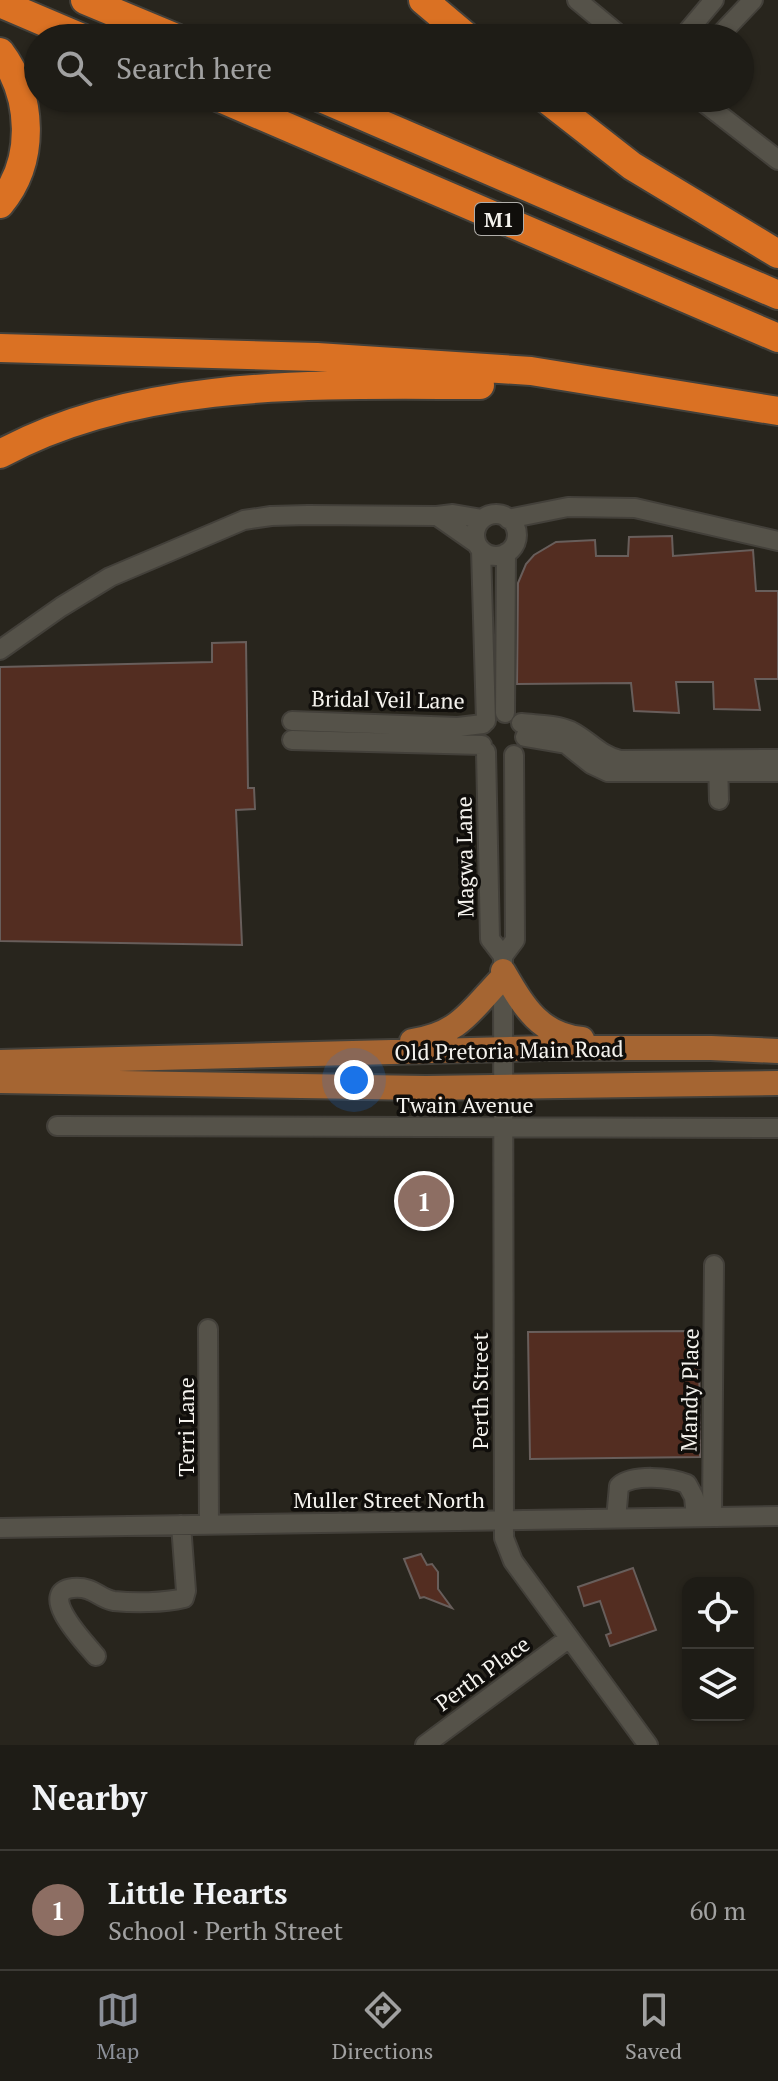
<!DOCTYPE html>
<html lang="en">
<head>
<meta charset="utf-8">
<style>
	:root { --surface:#1e1c16; --page:#2b2923; --text:#f1f3f6; --muted:#a1a1a1; --line:#3c3a35; --accent:#8c9099 }
	body { margin:0; font-family:"PT Serif",serif; background:var(--page); color:var(--text) }
	.controls { position:absolute; right:24px; bottom:24px; display:grid; overflow:hidden; border-radius:16px; box-shadow:0 2px 6px #0004 }
	.controls button { width:72px; height:72px; display:grid; place-items:center; padding:0; border:0; border-bottom:2px solid var(--line); background:var(--surface); color:var(--text); font:40px sans-serif }
	.you { position:absolute; left:354px; top:1080px; width:28px; height:28px; margin:-20px; border:6px solid #fff; border-radius:50%; background:#1a73e8; box-shadow:0 0 0 12px #1a73e833 }
	.badge { display:grid; place-items:center; width:52px; height:52px; border-radius:50%; background:var(--accent); color:#fff; font-size:26px; font-weight:700 }
	.pin { position:absolute; translate:-50% -50%; border:4px solid #fff; box-shadow:0 2px 8px #0006 }
	.list { margin:0; padding:0; list-style:none }
	h2 { display:flex; justify-content:space-between; align-items:center; height:104px; margin:0; padding:0 32px; font-size:34px }
	h2 small { font-size:26px; font-weight:400; color:var(--muted) }
	.list li { display:grid; grid-template-columns:52px 1fr auto; gap:24px; align-items:center; box-sizing:border-box; height:120px; padding:0 32px; border-top:2px solid var(--line) }
	.list b { display:block; font-size:30px; white-space:nowrap }
	.list p { margin:0; font-size:26px; white-space:nowrap; color:var(--muted) }
	.list em { font-size:26px; font-style:normal; color:var(--muted) }
	.icon { flex:none; width:44px; height:44px; fill:none; stroke:currentColor; stroke-width:2; stroke-linecap:round; stroke-linejoin:round }
	.map { position:relative; flex:none; width:778px; height:1745px; overflow:hidden }
	.search { position:absolute; background:var(--surface); box-shadow:0 2px 6px #0004; left:24px; right:24px; top:24px; height:88px; display:flex; align-items:center; gap:20px; box-sizing:border-box; padding:0 28px; border-radius:44px; color:var(--muted); font-size:30px }
	.sheet { height:224px; background:var(--surface) }
	nav { display:flex; justify-content:space-around; align-items:center; box-sizing:border-box; height:112px; border-top:2px solid var(--line); background:var(--surface); font-size:22px; color:var(--muted) }
	nav a { display:grid; justify-items:center; gap:4px }
	nav .on { color:var(--accent) }
	.map>svg:first-child { display:block }
	.building { fill:#532d21; stroke:#685e5b; stroke-width:2 }
	.lines { fill:none; stroke-linecap:round; stroke-linejoin:round }
	.minor-casing { stroke:#43403a; stroke-width:22 }
	.major-casing { stroke:#43403a; stroke-width:28 }
	.highway-casing { stroke:#43403a; stroke-width:32 }
	.minor { stroke:#555249; stroke-width:18 }
	.major { stroke:#a56532; stroke-width:24 }
	.highway { stroke:#da7123; stroke-width:28 }
	.labels { text-anchor:middle; dominant-baseline:central; stroke-width:7; stroke-linejoin:round; paint-order:stroke }
	.shield { fill:#100e0b; stroke:#b0aeaa; stroke-width:2 }
	.shield-label { font-size:20px; font-weight:bold; fill:#f5f3ee }
	.street-label { font-size:22px; fill:#f5f3ee; stroke:#100e0b }
</style>
</head>
<body>
<div class="map">
<svg width="778" height="1745" viewBox="0 0 778 1745">
	<rect width="100%" height="100%" fill="#28251d"/>
	<path class="building" d="M672,536L673,556L753,550L756,591H778V679H755L760,710L714,709L713,682H676L679,713L634,711L631,683L517,684L518,583L526,564L534,555L556,542L595,540L596,556H628L629,537Z
		M246,642L248,788H254L255,809L236,810L242,945L0,941V667L212,662V643Z
		M699,1331L700,1457L530,1459L528,1332Z
		M421,1554L427,1565L432,1564L438,1572V1589L452,1608L424,1597L420,1598L404,1559Z
		M633,1568L656,1630L610,1646L606,1635L611,1633L600,1601L584,1606L578,1587Z"/>
	<g class="lines">
		<g class="minor-casing">
			<path id="minor" d="M577,0L623,38
				M682,38L714,0
				M717,38L753,0
				M698,98L778,160
				M475 535a21 21 0 1 1 42 0a21 21 0 1 1-42 0Z
				M437,516L477,544
				M508,519L568,507L635,508L778,541
				M481,550L486,721
				M0,650L61,607L110,577L244,520L271,516L308,515L437,516L453,514L482,519
				M505,713L506,553
				M292,721L458,727L483,724
				M521,723C537,725 556,724 571,731C589,740 599,755 620,760L778,759
				M525,737L566,744L591,764L608,772H778
				M292,740L482,745
				M486,752L490,939L503,956
				M514,755L515,940L503,956V977L504,1538L513,1561L648,1745
				M718,761L719,800
				M57,1126L778,1128
				M208,1329L209,1524
				M712,1517L714,1265
				M616,1519L619,1486C633,1474 670,1477 687,1484L694,1497L696,1517
				M0,1528L778,1516
				M96,1656C87,1645 35,1592 73,1588C94,1586 99,1599 114,1601C134,1603 163,1603 184,1598L186,1591L181,1525
				M425,1745L568,1639"/>
		</g>
		<g class="major-casing">
			<path id="major" d="M503,971C523,1005 539,1035 582,1039
				M412,1041C460,1034 471,1010 503,977
				M0,1062L545,1048H711L778,1051
				M0,1081L426,1088L778,1083"/>
		</g>
		<g class="highway-casing">
			<path id="highway" d="M85,0L176,38
				M423,0L468,38
				M0,3L82,38
				M0,52C33,96 36,161 0,204
				M220,98L778,338
				M321,98L778,295
				M545,98L632,166L778,254
				M0,348L317,357L531,371L778,411
				M0,454C141,377 324,385 480,385"/>
		</g>
		<use href="#minor" class="minor"/>
		<use href="#major" class="major"/>
		<use href="#highway" class="highway"/>
	</g>
	<g class="labels">
		<rect class="shield" x="475" y="203" width="48" height="32" rx="6"/>
		<g class="shield-label">
			<text x="499" y="219">M1</text>
		</g>
		<g class="street-label">
			<text transform="translate(388 699) rotate(1)">Bridal Veil Lane</text>
			<text transform="translate(464 857) rotate(-91)">Magwa Lane</text>
			<text transform="translate(509 1050) rotate(-1)">Old Pretoria Main Road</text>
			<text x="465" y="1104">Twain Avenue</text>
			<text transform="translate(689 1390) rotate(-89)">Mandy Place</text>
			<text transform="translate(479 1391) rotate(-90)">Perth Street</text>
			<text transform="translate(185 1427) rotate(-90)">Terri Lane</text>
			<text x="389" y="1499">Muller Street North</text>
			<text transform="translate(482 1673) rotate(-36)">Perth Place</text>
		</g>
	</g>
</svg>
<div class="controls">
<button><svg class="icon" aria-label="locate" viewBox="0 0 24 24"><circle cx="12" cy="12" r="6"/><path d="M12 2v4M12 18v4M2 12h4M18 12h4"/></svg></button>
<button><svg class="icon" aria-label="layers" viewBox="0 0 24 24"><path d="M12 4l9 5-9 5-9-5zM3 14l9 5 9-5"/></svg></button>
</div>
<div class="you"></div>
<div class="pin badge" style="left:424px;top:1201px;background:#8d6e63">1</div>
<div class="search"><svg class="icon" aria-label="search" viewBox="0 0 24 24"><circle cx="10" cy="10" r="6"/><path d="M15 15l6 6"/></svg>Search here</div>
</div>
<section class="sheet">
<h2>Nearby<small></small></h2>
<ul class="list">
<li><span class="badge" style="background:#8d6e63">1</span><div><b>Little Hearts</b><p>School · Perth Street</p></div><em>60 m</em></li>
</ul>
</section>
<nav>
<a class="on"><svg class="icon" aria-label="map" viewBox="0 0 24 24"><path d="M3 6l6-2 6 2 6-2v14l-6 2-6-2-6 2zM9 4v14M15 6v14"/></svg>Map</a>
<a><svg class="icon" aria-label="directions" viewBox="0 0 24 24"><path d="M12 3l9 9-9 9-9-9zM9 14v-3h6M13 9l2 2-2 2"/></svg>Directions</a>
<a><svg class="icon" aria-label="saved" viewBox="0 0 24 24"><path d="M7 4h10v16l-5-4-5 4z"/></svg>Saved</a>
</nav>
</body>
</html>
